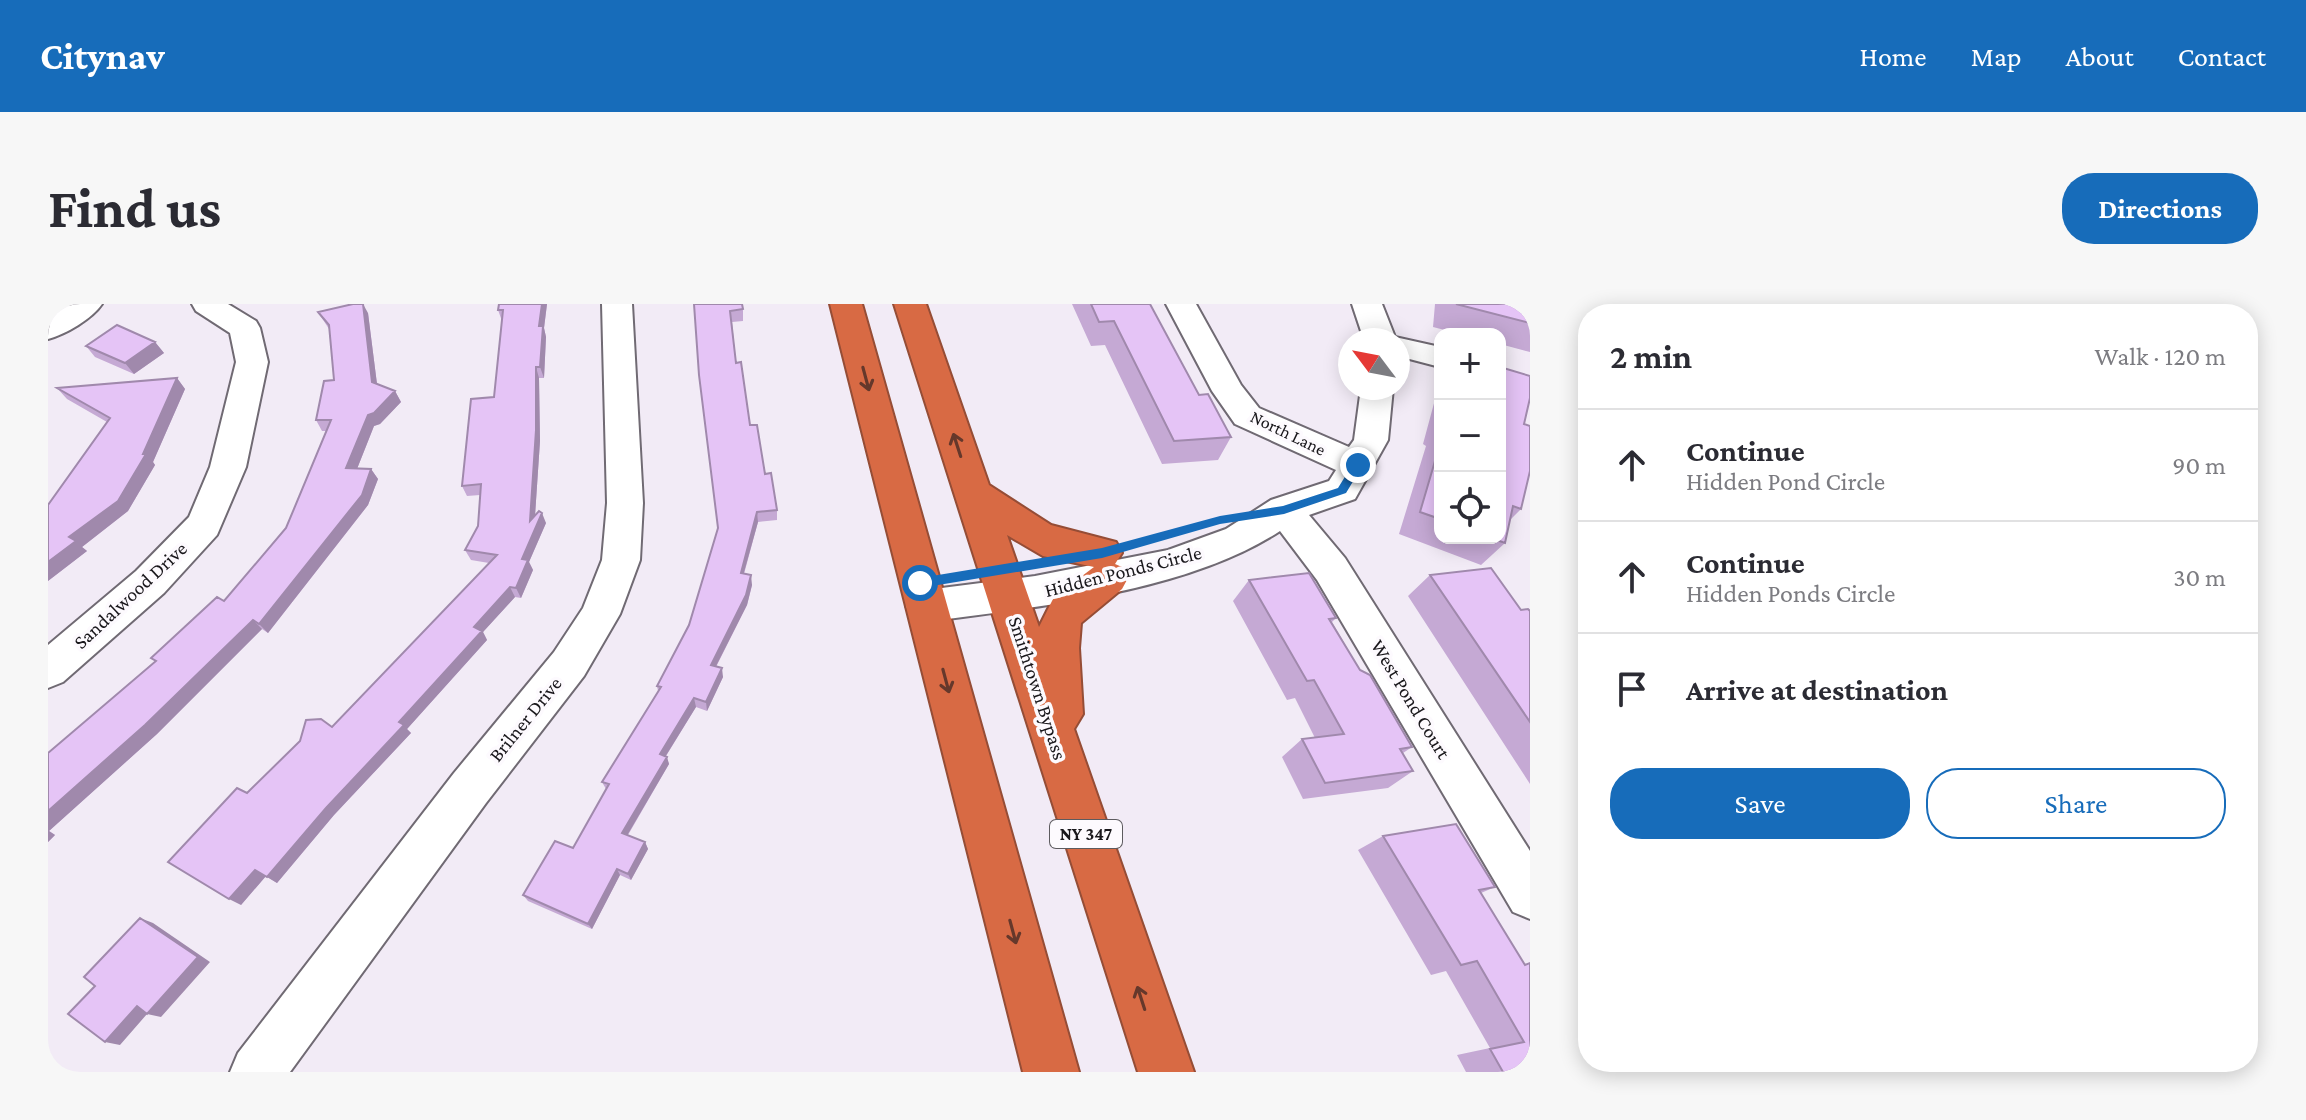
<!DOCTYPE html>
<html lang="en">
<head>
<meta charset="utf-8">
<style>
	:root { --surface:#fff; --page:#f7f7f7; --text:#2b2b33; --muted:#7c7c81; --line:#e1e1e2; --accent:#176cba }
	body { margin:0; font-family:"Crimson Pro",serif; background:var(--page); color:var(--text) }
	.controls { position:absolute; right:24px; top:24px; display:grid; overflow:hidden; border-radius:16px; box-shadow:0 4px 20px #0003 }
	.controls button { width:72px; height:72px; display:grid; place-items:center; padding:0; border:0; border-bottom:2px solid var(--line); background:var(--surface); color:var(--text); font:40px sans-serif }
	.compass { position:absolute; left:1290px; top:24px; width:72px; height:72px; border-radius:50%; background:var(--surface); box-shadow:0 4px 20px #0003; rotate:302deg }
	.stop { position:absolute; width:24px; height:24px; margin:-18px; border:6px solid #176cba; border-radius:50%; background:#fff }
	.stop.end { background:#176cba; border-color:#fff; box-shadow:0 2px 8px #0008 }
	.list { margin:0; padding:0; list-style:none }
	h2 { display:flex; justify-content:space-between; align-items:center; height:104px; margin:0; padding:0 32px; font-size:34px }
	h2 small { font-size:26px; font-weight:400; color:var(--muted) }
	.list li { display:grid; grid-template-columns:52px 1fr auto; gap:24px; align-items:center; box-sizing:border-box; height:112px; padding:0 32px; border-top:2px solid var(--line) }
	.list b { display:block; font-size:30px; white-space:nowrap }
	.list p { margin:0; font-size:26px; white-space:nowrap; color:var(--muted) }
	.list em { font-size:26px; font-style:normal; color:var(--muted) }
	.actions { display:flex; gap:16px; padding:24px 32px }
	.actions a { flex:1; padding:18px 0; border:2px solid var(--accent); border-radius:32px; text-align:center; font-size:28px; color:var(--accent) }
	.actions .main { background:var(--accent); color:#fff }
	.icon { flex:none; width:44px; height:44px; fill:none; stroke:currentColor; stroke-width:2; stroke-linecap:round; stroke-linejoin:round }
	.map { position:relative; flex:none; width:1482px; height:768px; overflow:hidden; border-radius:32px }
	header { display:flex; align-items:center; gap:48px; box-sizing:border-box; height:112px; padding:0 40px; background:var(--accent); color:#fff }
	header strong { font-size:38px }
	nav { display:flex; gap:44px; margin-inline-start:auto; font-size:28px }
	.intro { display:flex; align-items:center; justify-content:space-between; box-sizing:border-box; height:192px; padding:0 48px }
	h1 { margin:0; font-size:56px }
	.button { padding:20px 36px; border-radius:32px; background:var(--accent); color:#fff; font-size:28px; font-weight:700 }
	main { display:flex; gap:48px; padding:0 48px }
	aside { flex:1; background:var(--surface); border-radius:32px; box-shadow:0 4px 20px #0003 }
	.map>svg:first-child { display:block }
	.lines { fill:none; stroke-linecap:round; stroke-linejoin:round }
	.street-casing { stroke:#706a73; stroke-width:4 }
	.highway-casing { stroke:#954d36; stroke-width:4 }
	.street { fill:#fff; fill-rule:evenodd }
	.highway { fill:#d86a44; fill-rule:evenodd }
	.wall { fill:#c5a9d4 }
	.shaded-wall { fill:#a089ac }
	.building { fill:#e5c4f6; stroke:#a089ac; stroke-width:2 }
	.oneway { stroke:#65382b }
	.route { fill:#176cba }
	.labels { text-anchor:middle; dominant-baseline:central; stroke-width:7; stroke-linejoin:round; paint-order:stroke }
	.far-street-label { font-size:18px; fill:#19171b; stroke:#fdfafe }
	.shield { fill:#fdfafe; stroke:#5d5b5f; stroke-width:2 }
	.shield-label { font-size:18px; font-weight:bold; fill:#19171b }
	.street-label { font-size:20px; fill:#19171b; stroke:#fdfafe }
</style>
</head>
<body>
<header>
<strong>Citynav</strong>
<nav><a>Home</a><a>Map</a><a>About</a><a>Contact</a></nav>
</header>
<div class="intro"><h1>Find us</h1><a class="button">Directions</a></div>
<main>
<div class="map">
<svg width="1482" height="768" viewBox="0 0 1482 768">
	<rect width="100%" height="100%" fill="#f2ebf6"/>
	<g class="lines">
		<g class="street-casing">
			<path id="street" d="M18,0H54C44,15 18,30 0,35V11Z
				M144,0H180L208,17L212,24L220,58L198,163L169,231L116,289L15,378L0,384V341L88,267L141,213L162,163L188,58L182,29L148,7Z
				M554,0H584L595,199L592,256L572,310L536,372L438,499L242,768H182L190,749L406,469L506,348L535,304L554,256L559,199Z
				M1118,0H1148L1193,81L1211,104L1301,143L1306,136L1313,84H1345L1340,136L1307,195L1261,211L1297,254L1482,547V615L1465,608L1269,276L1232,227C1139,288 988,303 878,318L864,313L858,302L864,291L878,286L987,272L1120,246L1178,225L1223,196L1281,177L1288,166L1187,120L1164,87Z
				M1304,0H1334L1347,33L1392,43V63L1350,52V36H1316Z"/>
		</g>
		<g class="highway-casing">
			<path id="highway" d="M782,0H814L1031,768H975Z
				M846,0H878L941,181L1003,221L1068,238L1074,249L1067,260L1074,263L1080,274L1074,285L1033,319L1031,344L1035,410L1026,425L1146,768H1090ZM959,231L995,252L1046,263L1006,293L991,323Z"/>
		</g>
		<use href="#street" class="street"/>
		<use href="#highway" class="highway"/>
	</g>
	<path class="wall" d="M451,0H499L496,24L498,33L496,74H491L492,137L487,212L498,219L481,258L485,266L473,294L467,293L435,328L439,336L359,425L363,429L286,511L229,579L218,572L193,601L199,489L284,423L441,259L423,256L417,246L430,222L432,191L419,192L414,182L446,93L454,17L450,6Z
		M646,0L695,5V17L684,18L688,59L702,121L729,206V216L710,218L696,270L704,281L699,301L668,363L675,373L659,407L648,403L618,452L621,460L580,531L597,538L600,545L583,576L572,571L544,625L480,597L475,591L525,544L558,485L554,478L610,387L609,382L641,321L670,225Z
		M1024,0H1102L1151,91L1183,133L1170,156L1114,160L1057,41L1043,42Z
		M1387,0H1482V48L1452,40V30H1412L1385,23Z
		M270,8L320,9L329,80L347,87L353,98L332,120L326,122L309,165H323L330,175L320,201L220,329L214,325L109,430L1,527L7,531L0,538V449L107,357L103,354L176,297L238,224L278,127H274L268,116L286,76L281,25Z
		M107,38L116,49L86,70L47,53L38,42Z
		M129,74L137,85L105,158L107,161L80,207L34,243L39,247L0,277L59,118L19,95L9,84Z
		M1392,77V234H1452L1476,120L1473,205L1462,216L1457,239L1433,261L1351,230L1378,142L1375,140Z
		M1382,271L1473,306L1482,307V480L1360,292Z
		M1201,276L1288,314L1284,318L1312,366L1364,443L1355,449L1365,467L1340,484L1255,495L1234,453L1254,435L1267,434L1247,394L1239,396L1185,297Z
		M1335,532L1447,583L1433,589L1477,661L1482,768H1418L1409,751L1442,744L1398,667L1383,671L1310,546Z"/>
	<path class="shaded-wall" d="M315,0L320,9L330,88L324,78Z
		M494,0H499L496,24L498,33L496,74L492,63L491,22Z
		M107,38L116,49L86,70L77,59Z
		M488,63L491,74L492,137L486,227L482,217Z
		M129,74L137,85L105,158L107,161L80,207L34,243L39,247L0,277V258L95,150Z
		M347,87L353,98L332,120L326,122L305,175L298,164L320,111Z
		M323,165L330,175L320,201L220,329L211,320Z
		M709,208L710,218L693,279V269Z
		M494,209L498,219L481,258L485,266L473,294L468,284L474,255Z
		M703,271L704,281L699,301L664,370L663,361Z
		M462,283L467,293L435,328L439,336L359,425L363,429L286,511L229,579L219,573L351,418L426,323Z
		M205,316L214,325L109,430L1,527L7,531L0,538V507Z
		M674,364L675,373L659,407L658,398Z
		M646,394L648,403L614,458L612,450Z
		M619,453L621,460L577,535L574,529Z
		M597,538L600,545L583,576L580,570Z
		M569,565L572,571L544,625L540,620Z
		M207,566L218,572L193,601L181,595Z
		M92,614L105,619L162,658L113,713L99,710L72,741L57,738Z"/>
	<path class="building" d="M305,0H315L324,78L347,87L326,109L320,111L298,164L323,165L314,191L211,320L205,316L97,421L0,507V449L108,357L103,354L169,293L176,297L238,224L283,116H268L276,77L286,76L281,21L270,8Z
		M451,0H494L491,22H495L492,63H488V126L482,217L491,207L494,209L474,255L480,256L468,284L462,283L426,323L434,327L351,418L356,421L278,504L219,573L207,566L181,595L120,558L189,484L199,489L252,437L258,416L273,415L284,423L449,251L417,246L430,222L433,180L414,182L423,95L446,93L455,6H450Z
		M646,0H694L695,5L682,7L688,59L693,58L702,121H709L717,170L723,169L729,206L709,208L693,269L703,271L698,291L663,361L674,364L658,398L646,394L612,450L619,453L574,529L597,538L580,570L569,565L540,620L475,591L507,537L525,544L561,480L554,478L613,383L609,382L641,321L670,224L651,71Z
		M1043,0H1102L1151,91L1160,90L1183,133L1126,137L1066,17L1051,18Z
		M1408,0H1482V19Z
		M69,21L107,38L77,59L38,42Z
		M1452,63L1482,72V94L1476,120L1482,122V167L1473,205L1465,202L1457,239L1443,234H1452Z
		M129,74L95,150H98L70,197L21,233L28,237L0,258V201L62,114L9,84Z
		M1392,140V215L1372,208Z
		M1443,264L1473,306L1480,305L1482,307V418L1382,271Z
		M1261,269L1288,314L1281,315L1312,366L1322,371L1364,443L1352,445L1365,467L1277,479L1254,435L1296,430L1266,376L1259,377L1201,276Z
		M1408,520L1447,583L1431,586L1477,661L1482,659V768H1455L1442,745L1476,738L1429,657L1413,661L1335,532Z
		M92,614L150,653L99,710L89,702L57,738L20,710L47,682L36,673Z"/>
	<defs><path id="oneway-shaft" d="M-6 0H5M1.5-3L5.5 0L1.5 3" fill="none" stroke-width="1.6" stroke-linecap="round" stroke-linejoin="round" transform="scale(2)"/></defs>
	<g class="oneway">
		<use href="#oneway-shaft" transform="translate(818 75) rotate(75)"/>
		<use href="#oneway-shaft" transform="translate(909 141) rotate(-108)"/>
		<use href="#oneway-shaft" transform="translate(898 377) rotate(75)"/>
		<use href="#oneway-shaft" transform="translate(965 628) rotate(75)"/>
		<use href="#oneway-shaft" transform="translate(1093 694) rotate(-108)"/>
	</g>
	<path class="route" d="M1306,158L1315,161L1298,189L1236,210L1172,220L1054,254L872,284L866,279L872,274L1054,244L1172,212L1235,202L1290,184Z"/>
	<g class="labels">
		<g class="far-street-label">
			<text transform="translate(1240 129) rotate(26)">North Lane</text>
		</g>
		<rect class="shield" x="1002" y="516" width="72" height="28" rx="6"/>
		<g class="shield-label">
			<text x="1038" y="530">NY 347</text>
		</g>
		<g class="street-label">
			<text transform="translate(1075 267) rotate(-14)">Hidden Ponds Circle</text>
			<text transform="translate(82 291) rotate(-43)">Sandalwood Drive</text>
			<text transform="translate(990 384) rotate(72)">Smithtown Bypass</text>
			<text transform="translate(1363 395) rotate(59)">West Pond Court</text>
			<text transform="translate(477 415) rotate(-51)">Brilner Drive</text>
		</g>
	</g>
</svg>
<div class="controls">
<button>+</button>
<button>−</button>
<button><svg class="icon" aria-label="locate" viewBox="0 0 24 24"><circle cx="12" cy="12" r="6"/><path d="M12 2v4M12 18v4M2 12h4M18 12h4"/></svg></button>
</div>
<svg class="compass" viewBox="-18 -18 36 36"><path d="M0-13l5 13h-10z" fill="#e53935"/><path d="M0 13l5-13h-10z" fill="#7c7c81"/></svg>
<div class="stop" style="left:872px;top:279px"></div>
<div class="stop end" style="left:1310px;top:161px"></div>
</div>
<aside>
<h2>2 min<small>Walk · 120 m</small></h2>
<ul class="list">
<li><svg class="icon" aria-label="ahead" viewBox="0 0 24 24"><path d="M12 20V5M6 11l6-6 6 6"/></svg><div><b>Continue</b><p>Hidden Pond Circle</p></div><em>90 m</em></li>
<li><svg class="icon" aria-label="ahead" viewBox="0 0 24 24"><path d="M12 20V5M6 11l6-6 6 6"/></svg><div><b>Continue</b><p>Hidden Ponds Circle</p></div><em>30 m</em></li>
<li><svg class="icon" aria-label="arrive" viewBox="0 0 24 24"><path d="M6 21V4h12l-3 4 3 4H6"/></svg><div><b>Arrive at destination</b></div></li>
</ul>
<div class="actions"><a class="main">Save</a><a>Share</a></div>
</aside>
</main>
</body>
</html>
